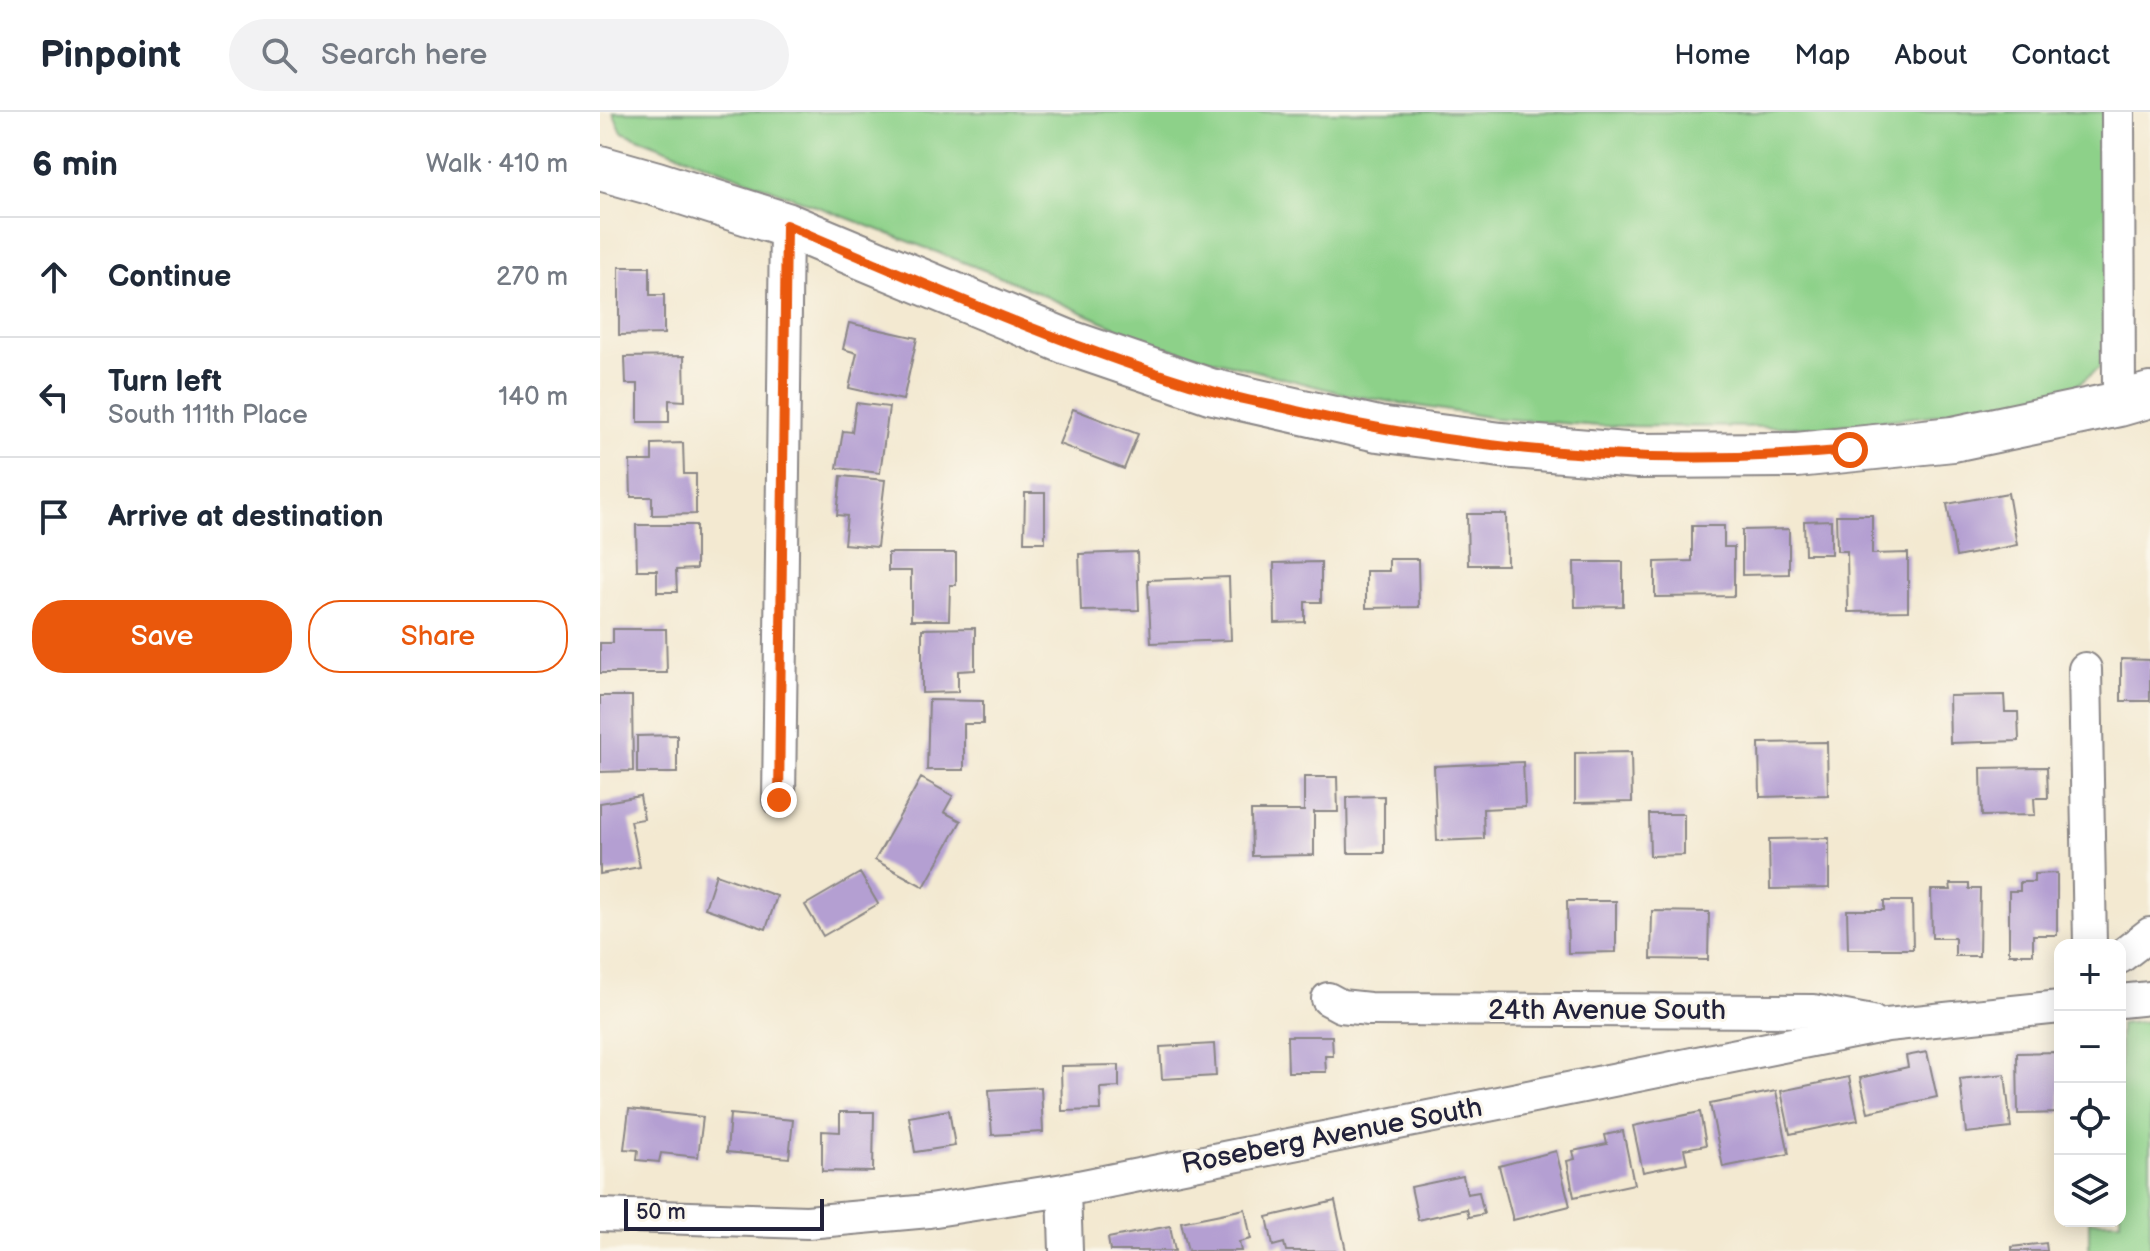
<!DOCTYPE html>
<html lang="en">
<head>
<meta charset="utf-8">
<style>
	:root { --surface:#fff; --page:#f2f2f3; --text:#1f2937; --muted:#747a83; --line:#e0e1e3; --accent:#ea580c }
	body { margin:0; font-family:"Balsamiq Sans",sans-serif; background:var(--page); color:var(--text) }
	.controls { position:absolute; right:24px; bottom:24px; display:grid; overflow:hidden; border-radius:16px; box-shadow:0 4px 20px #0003 }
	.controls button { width:72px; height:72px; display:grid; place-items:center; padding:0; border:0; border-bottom:2px solid var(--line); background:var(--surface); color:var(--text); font:40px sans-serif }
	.scale { position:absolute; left:24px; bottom:20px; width:200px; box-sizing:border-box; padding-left:8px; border:4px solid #22223b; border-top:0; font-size:22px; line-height:28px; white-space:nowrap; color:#22223b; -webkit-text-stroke:6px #fbf7ec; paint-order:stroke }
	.stop { position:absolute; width:24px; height:24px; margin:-18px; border:6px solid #ea580c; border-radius:50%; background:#fff }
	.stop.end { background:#ea580c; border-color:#fff; box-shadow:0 2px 8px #0008 }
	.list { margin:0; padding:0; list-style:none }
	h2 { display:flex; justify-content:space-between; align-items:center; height:104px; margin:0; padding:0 32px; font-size:34px }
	h2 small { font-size:26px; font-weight:400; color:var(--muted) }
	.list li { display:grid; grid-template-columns:52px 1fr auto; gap:24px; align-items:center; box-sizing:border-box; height:120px; padding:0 32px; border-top:2px solid var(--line) }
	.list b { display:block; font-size:30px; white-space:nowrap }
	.list p { margin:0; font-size:26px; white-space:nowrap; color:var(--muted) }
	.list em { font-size:26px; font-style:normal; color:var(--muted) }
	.actions { display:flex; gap:16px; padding:24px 32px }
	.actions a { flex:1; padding:18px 0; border:2px solid var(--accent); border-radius:32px; text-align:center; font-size:28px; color:var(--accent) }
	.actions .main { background:var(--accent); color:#fff }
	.icon { flex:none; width:44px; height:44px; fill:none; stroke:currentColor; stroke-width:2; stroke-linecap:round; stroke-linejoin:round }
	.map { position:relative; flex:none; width:1550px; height:1139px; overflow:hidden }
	header { display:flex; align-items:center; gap:48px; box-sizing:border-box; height:112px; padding:0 40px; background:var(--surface); border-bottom:2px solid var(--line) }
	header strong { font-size:38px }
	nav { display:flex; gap:44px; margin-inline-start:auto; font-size:28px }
	.search { width:560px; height:72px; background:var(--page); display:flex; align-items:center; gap:20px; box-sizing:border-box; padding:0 28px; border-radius:44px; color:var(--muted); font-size:30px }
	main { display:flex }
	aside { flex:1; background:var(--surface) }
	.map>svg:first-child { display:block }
	.green { fill:#8dd189; stroke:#587a62; stroke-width:2 }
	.building { fill:#b49fd2 }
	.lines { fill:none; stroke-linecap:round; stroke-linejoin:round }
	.street-casing { stroke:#8a8686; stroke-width:36 }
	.secondary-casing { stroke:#8a8686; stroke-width:48 }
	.street { stroke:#fff; stroke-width:32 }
	.secondary { stroke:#fff; stroke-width:44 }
	.route { stroke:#ea580c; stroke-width:10 }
	.labels { text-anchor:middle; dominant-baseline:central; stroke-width:6; stroke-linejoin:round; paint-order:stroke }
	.street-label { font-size:28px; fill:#22223b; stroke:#fbf7ec }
</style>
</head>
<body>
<header>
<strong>Pinpoint</strong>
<div class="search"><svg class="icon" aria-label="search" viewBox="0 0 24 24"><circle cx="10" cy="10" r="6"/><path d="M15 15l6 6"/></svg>Search here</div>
<nav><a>Home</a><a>Map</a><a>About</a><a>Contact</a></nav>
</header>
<main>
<aside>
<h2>6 min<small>Walk · 410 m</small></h2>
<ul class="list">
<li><svg class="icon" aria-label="ahead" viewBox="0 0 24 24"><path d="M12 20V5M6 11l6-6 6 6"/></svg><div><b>Continue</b></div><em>270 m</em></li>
<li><svg class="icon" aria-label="left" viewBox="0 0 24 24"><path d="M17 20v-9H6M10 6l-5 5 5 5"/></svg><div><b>Turn left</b><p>South 111th Place</p></div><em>140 m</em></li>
<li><svg class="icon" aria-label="arrive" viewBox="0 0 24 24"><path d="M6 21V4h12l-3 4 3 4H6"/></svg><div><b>Arrive at destination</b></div></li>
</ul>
<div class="actions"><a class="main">Save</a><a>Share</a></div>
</aside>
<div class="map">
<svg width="1550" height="1139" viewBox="0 0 1550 1139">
	<rect width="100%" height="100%" fill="#fbf7ec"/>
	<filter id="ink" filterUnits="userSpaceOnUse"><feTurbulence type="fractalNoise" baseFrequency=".0125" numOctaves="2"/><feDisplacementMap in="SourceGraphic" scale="16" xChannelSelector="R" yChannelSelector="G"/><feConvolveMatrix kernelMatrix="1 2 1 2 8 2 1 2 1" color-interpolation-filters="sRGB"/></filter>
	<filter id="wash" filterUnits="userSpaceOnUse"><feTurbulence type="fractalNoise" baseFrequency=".006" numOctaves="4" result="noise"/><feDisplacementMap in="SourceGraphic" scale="32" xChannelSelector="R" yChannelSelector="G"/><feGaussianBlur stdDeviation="1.8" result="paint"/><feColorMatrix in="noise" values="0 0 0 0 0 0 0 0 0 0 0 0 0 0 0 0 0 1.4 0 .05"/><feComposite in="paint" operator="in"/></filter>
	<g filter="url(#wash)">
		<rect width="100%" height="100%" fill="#f3e9d1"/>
		<path class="green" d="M13,0H1510L1514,212L1500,255L1471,278L1353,301L1225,315L999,314L894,306L749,283L556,233L402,165L22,20Z
			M1550,909V1139H1489V1109H1520V912Z"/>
		<g id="blocks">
			<path class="building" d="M19,155H50V183H64V222L19,223Z
				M249,211L317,226L303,288L249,276L257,241L243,237Z
				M84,244L85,289L69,288V310H38V272H26L25,245Z
				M256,291L289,295L280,361L237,356L243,319L252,320Z
				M473,297L538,322L524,357L459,332Z
				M83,331L84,362H96V402L52,403V385H31L30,349H52V332Z
				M241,364L285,368L277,435L244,432L247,404L237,403Z
				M425,381H445V430H424Z
				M1408,381L1417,433L1356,445L1347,392Z
				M867,402H906L907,453H868Z
				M1236,403H1272V442L1308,441V499L1248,500L1247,439H1237Z
				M1231,408V442H1205L1204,409Z
				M36,413H96V457L76,458L77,480H57V458H37Z
				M1092,414H1124V435H1134V484L1055,485V450L1092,449Z
				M1189,417V462L1142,463V418Z
				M537,440L539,498L481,499L479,442Z
				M288,441H356V473H350L349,508H311V459H288Z
				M789,447H818L819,495L766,496V459H789Z
				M721,450V490H705V510L675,511L674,451Z
				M974,450H1023V494L975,495Z
				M629,465L631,528L551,531L548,468Z
				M375,516V558L358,559V580L322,581V517Z
				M13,517H66L67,561H0V531H13Z
				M1521,547L1550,548V589H1521Z
				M1404,583L1405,600H1418L1419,629L1350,631L1349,584Z
				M0,584H32L33,659L0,660Z
				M329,588L383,589V612H364V658H327Z
				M77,623V661H37V624Z
				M1227,630L1228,683L1160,685L1159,631Z
				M1031,640L1032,690L975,691V641Z
				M923,650L925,695L883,697L884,727L837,729L834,654Z
				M1447,655L1448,686H1434L1435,703L1382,704L1381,656Z
				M704,665H737L738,700H714V743L652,744L651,699H704Z
				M321,666L353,684L344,700L361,709L324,775L275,748Z
				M40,684L44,707L30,709L40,755L0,762V691Z
				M784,684V741H748L747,685Z
				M1049,702H1084V743L1050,744Z
				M1229,726V776L1170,777L1169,727Z
				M260,761L278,792L223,824L205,793Z
				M1457,761V823H1433V842H1409V779H1420V770H1434V762Z
				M116,762L177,784L166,817L105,796Z
				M1350,772H1369V777H1380L1379,844H1355V826H1332L1331,778H1351Z
				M967,789H1016V840L968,841Z
				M1284,789H1312L1313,837H1248L1247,798H1284Z
				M1052,799L1109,800L1108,848L1051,847Z
				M687,924H732L733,944H725L726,960H688Z
				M614,932L616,964L562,967L560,935Z
				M1327,940L1337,985L1268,1000L1260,966L1308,955L1306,944Z
				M1460,940V1001L1418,1002L1417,941Z
				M519,953V975L500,976L501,998L462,999L461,954Z
				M1405,962L1411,1016L1366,1021L1360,967Z
				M1249,965L1258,1008L1190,1022L1181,979Z
				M441,975L443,1020L392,1023L389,978Z
				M1176,979L1189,1042L1123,1055L1110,992Z
				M29,997L103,1005L98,1045L61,1041L59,1050L37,1048L38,1038L24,1037Z
				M349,998L355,1034L315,1040L309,1005Z
				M240,1000H274L273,1060L222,1059V1019L240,1020Z
				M1100,1000L1106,1033L1084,1037L1087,1051L1043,1060L1033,1014Z
				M130,1002L193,1008L189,1046L127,1040Z
				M1023,1019L1034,1072L974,1085L967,1049L975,1047L973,1039L1007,1032L1005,1023Z
				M956,1039L970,1094L913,1108L899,1054Z
				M863,1064L867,1082L879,1080L884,1102L869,1105L867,1097L818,1108L811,1075Z
				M735,1089L746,1139H686L684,1131L673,1134L667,1105Z
				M645,1097L651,1127L639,1130L641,1139H588L581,1110Z
				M570,1114L575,1139H510L508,1126Z
				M1446,1131L1447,1139H1412V1135Z"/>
		</g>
	</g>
	<g filter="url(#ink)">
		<use href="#blocks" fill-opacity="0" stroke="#8a8686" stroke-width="2"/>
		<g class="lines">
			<g class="street-casing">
				<path id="street" d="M1518,0L1519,292
					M1485,557L1490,833
					M179,688L186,113
					M1520,845L1550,822
					M728,887L741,894L769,897L1213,899L1272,910
					M1520,889L1550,886
					M464,1078L466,1139
					M0,1103L207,1110L329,1099L464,1078L1287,913L1460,895"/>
			</g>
			<g class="secondary-casing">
				<path id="secondary" d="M0,56L57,72L186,113L467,230L610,279L778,317L901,333L1038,344L1197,343L1353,327L1519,292L1550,283"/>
			</g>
			<use href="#street" class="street"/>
			<use href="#secondary" class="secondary"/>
		</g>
	</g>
	<g class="lines" filter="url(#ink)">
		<path class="route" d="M179,688L186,113C325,172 464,235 609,278C638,287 668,292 697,299C877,340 1066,356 1250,338"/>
	</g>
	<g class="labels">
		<g class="street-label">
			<text x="1007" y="898">24th Avenue South</text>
			<text transform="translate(732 1024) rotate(-11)">Roseberg Avenue South</text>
		</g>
	</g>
</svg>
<div class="controls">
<button>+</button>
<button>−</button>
<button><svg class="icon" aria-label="locate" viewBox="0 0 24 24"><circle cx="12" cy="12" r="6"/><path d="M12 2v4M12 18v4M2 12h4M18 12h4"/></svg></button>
<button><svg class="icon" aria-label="layers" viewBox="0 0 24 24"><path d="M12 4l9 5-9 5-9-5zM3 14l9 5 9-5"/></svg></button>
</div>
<div class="scale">50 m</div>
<div class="stop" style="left:1250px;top:338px"></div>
<div class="stop end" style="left:179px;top:688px"></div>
</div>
</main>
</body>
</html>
